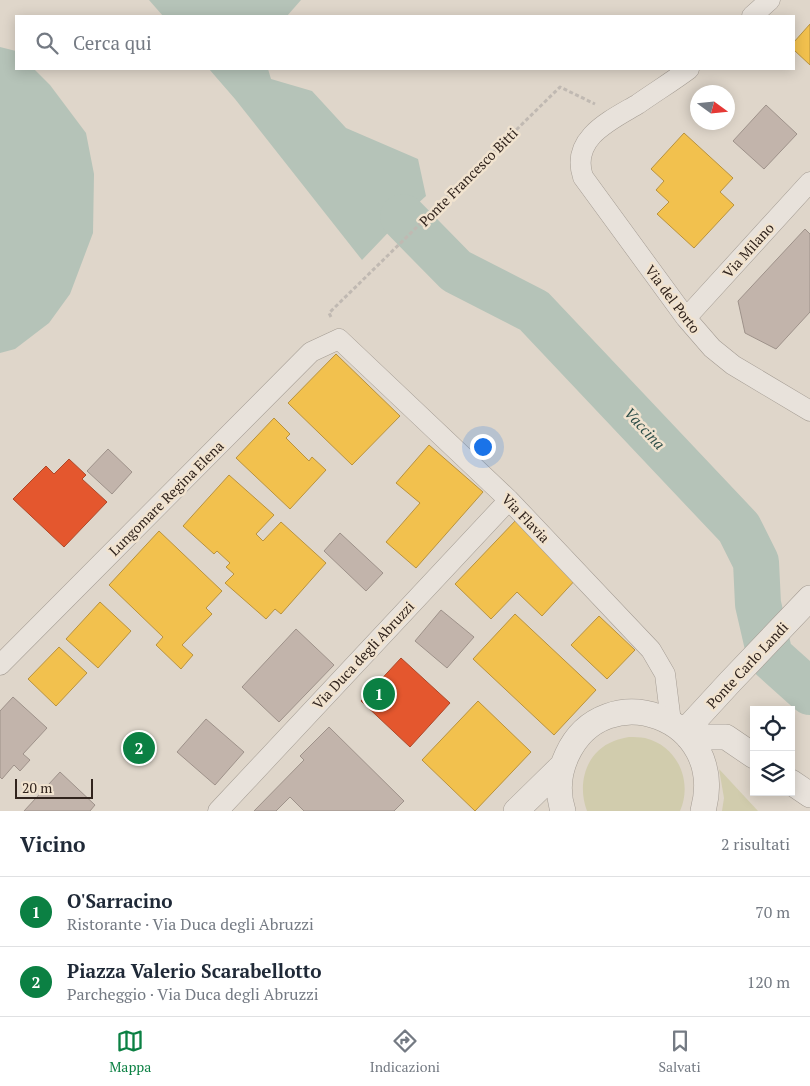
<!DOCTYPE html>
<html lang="it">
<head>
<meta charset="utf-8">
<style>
	:root { --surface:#fff; --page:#f2f2f3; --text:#1f2937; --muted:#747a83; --line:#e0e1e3; --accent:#0b8043 }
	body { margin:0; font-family:"PT Serif",serif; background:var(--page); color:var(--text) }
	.controls { position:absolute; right:15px; bottom:15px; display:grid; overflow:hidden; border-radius:0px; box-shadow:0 2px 12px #0003 }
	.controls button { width:45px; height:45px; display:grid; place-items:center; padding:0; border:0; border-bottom:1px solid var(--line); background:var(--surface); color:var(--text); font:25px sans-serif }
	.compass { position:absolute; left:690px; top:85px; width:45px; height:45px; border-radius:50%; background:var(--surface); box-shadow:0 2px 12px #0003; rotate:105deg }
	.scale { position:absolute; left:15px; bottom:12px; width:78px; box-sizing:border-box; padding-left:5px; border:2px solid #31241d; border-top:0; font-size:14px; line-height:18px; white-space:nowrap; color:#31241d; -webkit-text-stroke:4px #f1e3cf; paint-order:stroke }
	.you { position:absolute; left:482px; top:446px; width:18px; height:18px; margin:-12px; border:4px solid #fff; border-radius:50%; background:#1a73e8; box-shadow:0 0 0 8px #1a73e833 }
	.badge { display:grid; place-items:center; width:32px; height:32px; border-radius:50%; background:var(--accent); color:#fff; font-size:16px; font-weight:700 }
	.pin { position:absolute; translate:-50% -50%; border:2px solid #fff; box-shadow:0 1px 5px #0006 }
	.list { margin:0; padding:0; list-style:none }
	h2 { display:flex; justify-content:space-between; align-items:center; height:65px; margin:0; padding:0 20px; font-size:21px }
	h2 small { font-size:16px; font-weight:400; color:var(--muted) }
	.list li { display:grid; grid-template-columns:32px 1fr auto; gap:15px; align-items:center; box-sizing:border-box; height:70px; padding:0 20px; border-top:1px solid var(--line) }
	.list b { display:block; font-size:19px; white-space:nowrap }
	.list p { margin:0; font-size:16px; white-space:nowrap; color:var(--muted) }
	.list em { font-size:16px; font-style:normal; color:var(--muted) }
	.icon { flex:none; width:28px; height:28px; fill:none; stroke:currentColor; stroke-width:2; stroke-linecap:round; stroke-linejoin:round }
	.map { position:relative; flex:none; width:810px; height:811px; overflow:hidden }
	.search { position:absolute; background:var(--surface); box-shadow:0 2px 12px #0003; left:15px; right:15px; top:15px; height:55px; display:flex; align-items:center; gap:12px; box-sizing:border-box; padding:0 18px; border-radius:0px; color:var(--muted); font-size:19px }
	.sheet { height:205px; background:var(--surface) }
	nav { display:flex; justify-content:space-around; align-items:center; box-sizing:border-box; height:70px; border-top:1px solid var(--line); background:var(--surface); font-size:14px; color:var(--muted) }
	nav a { display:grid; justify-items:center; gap:2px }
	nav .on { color:var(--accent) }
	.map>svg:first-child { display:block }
	.green { fill:#d1ccad }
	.water { fill:#b5c3b8 }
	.homes { fill:#f2c14e; stroke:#b8923f }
	.shops { fill:#e4572e; stroke:#ae4829 }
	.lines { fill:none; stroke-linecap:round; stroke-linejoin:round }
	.river { stroke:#b5c3b8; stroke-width:46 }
	.building { fill:#c2b4ab; stroke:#9e928a }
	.minor-casing { stroke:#a49c93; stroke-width:21 }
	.tertiary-casing { stroke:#a49c93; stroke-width:26 }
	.path { stroke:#c0b9b2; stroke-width:3; stroke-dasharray:4 2.5; stroke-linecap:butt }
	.minor { stroke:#e8e2db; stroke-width:20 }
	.tertiary { stroke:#e8e2db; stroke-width:25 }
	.labels { text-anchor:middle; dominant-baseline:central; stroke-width:5; stroke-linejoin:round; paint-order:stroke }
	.street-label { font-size:14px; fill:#31241d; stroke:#f1e3cf }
	.water-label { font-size:15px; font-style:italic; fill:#2e4f49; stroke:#f1e3cf }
</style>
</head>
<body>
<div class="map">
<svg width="810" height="811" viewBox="0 0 810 811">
	<rect width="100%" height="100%" fill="#dfd6ca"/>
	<path class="green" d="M629,737C634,737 640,737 645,738C678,746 693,782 680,811H587C577,785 585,752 614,741C618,739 624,738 629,737Z
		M719,769L758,811H722L724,798Z"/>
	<path class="water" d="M149,0H301L287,16H163Z
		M0,47L16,51V69H34L50,85L86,133L94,174L93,233L70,294L49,323L15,349L0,353Z
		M209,69H268L271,79L312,91L346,128L418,159L426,196L403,217L362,260L235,99Z"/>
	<path class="homes" d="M810,24V65L794,50V42Z
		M684,133L733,178L720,192L734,205L694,248L657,214L669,202L656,190L664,181L651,169Z
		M336,354L400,416L352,465L288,403Z
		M274,418L290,434L286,438L309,461L312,457L326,470L290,509L236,458Z
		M429,445L483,492L416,568L386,542L420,503L396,483Z
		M229,475L274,515L256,534L263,541L281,522L326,563L281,614L275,609L266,619L225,583L234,574L226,567L230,563L217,551L214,554L183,526Z
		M517,519L578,577L542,616L517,592L491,619L455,584Z
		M159,531L222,591L206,608L212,614L182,645L193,655L181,669L156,645L163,637L109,585Z
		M100,602L131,631L98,668L66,639Z
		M515,614L596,690L554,735L473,659Z
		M599,616L635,650L607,679L571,645Z
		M59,647L87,673L56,706L28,679Z
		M478,701L531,752L475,811L422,760Z"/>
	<path class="shops" d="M69,459L86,475L82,479L107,502L64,547L13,499L46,466L54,474Z
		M401,658L450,703L410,747L361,701Z"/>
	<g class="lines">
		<path class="river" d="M403,217L456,271L534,311L739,528L756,562L758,604L770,656L810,692"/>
	</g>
	<path class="building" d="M766,105L797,134L764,169L733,141Z
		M805,229L810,234V312L776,349L745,333L738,301Z
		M108,449L132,472L112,494L87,471Z
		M340,533L383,573L366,591L324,551Z
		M441,610L474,637L447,668L415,641Z
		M296,629L334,665L279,722L242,687Z
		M13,697L47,728L23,754L30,760L20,771L14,765L2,779L0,777V711Z
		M206,719L244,752L215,785L177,752Z
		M329,727L404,801L394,811H304L290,797L276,811H254L304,760L300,756Z
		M60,772L95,805L90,811H24Z"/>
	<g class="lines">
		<g class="minor-casing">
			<path id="minor" d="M752,16L770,0
				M689,69C673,81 655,92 638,104C611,120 570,138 583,177L686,318L712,348L733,365L810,411
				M686,318L810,182
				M0,665L311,352L339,339L509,500L651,650L665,674L671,722
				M218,811L509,500"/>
		</g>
		<g class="tertiary-casing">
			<path id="tertiary" d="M684,732L730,682L810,598
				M688,737H726L754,756
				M791,782L810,795
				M516,811L562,766
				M563,811C557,792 558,774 567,755C604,674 729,716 703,811"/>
		</g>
		<path class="path" d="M331,317L329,313L560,87L595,104"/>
		<use href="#minor" class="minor"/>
		<use href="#tertiary" class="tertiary"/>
	</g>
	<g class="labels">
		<g class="street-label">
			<text transform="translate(468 177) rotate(-45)">Ponte Francesco Bitti</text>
			<text transform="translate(748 250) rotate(-48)">Via Milano</text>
			<text transform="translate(673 299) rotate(53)">Via del Porto</text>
			<text transform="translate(166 498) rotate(-45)">Lungomare Regina Elena</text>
			<text transform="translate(526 518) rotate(46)">Via Flavia</text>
			<text transform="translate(363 655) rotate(-47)">Via Duca degli Abruzzi</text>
			<text transform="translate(747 665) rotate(-47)">Ponte Carlo Landi</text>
		</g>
		<g class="water-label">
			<text transform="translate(645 428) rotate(47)">Vaccina</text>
		</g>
	</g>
</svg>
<div class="controls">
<button><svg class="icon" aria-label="locate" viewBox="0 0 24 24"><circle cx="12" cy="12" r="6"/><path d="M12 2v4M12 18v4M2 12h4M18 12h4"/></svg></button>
<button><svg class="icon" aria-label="layers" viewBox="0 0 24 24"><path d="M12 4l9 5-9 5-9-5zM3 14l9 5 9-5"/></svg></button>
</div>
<svg class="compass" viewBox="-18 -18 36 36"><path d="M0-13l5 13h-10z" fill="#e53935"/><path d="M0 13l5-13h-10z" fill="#747a83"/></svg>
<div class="scale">20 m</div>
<div class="you"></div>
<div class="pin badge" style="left:379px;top:694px">1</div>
<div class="pin badge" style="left:139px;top:748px">2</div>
<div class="search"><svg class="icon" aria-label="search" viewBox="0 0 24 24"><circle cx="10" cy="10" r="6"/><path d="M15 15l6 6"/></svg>Cerca qui</div>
</div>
<section class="sheet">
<h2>Vicino<small>2 risultati</small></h2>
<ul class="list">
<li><span class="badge">1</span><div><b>O'Sarracino</b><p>Ristorante · Via Duca degli Abruzzi</p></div><em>70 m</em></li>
<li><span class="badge">2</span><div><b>Piazza Valerio Scarabellotto</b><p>Parcheggio · Via Duca degli Abruzzi</p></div><em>120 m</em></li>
</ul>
</section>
<nav>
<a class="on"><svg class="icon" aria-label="map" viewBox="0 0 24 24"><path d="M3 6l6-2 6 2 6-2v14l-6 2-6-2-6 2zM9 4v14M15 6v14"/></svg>Mappa</a>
<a><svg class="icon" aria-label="directions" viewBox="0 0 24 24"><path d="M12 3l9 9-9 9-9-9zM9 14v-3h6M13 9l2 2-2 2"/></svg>Indicazioni</a>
<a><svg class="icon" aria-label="saved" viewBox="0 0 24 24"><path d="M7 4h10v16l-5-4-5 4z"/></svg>Salvati</a>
</nav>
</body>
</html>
